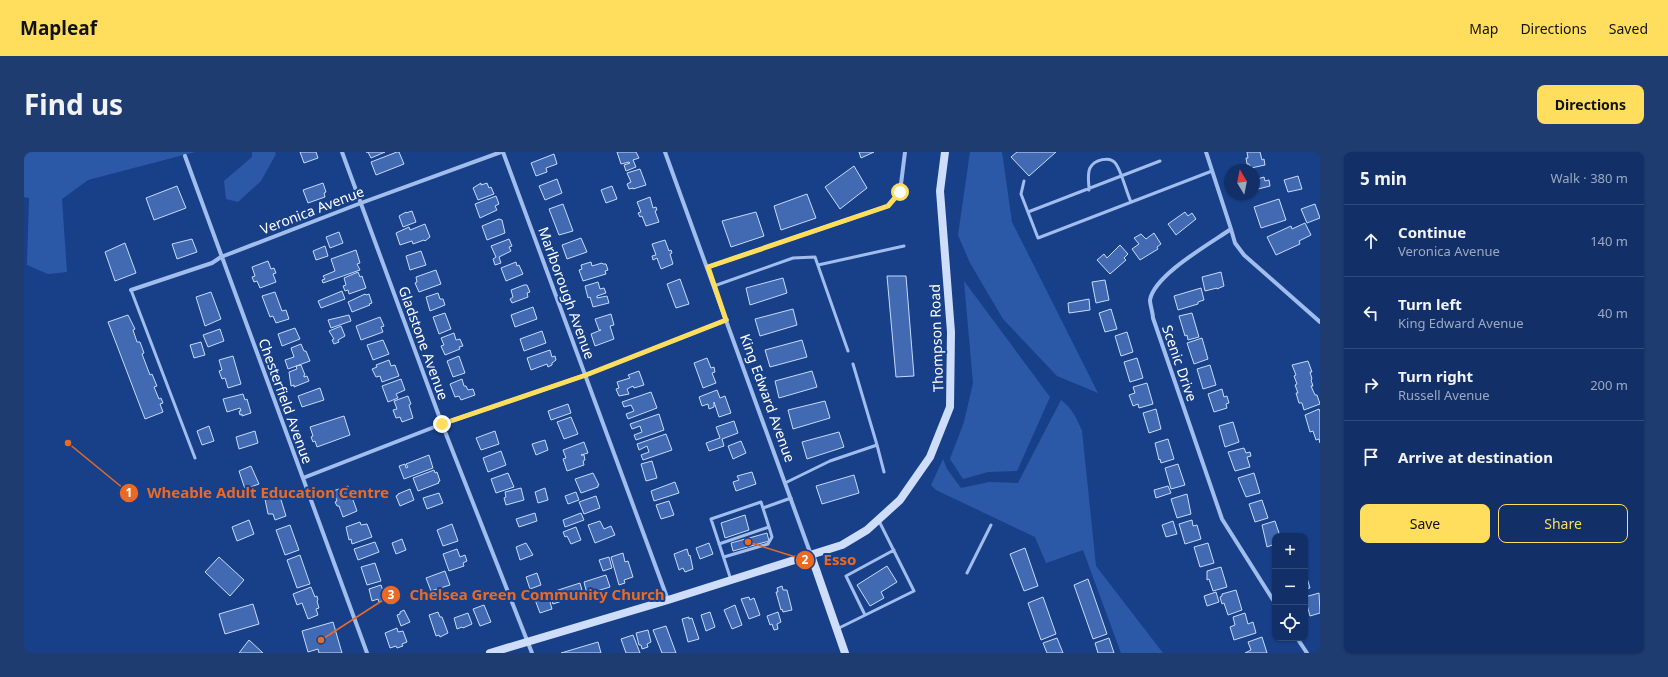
<!DOCTYPE html>
<html lang="en">
<head>
<meta charset="utf-8">
<style>
	:root { --surface:#123067; --page:#1f3c70; --text:#f1f3f6; --muted:#9ca9c0; --line:#314b7b; --accent:#ffde5d }
	body { margin:0; font-family:"Noto Sans",sans-serif; background:var(--page); color:var(--text) }
	.controls { position:absolute; right:12px; bottom:12px; display:grid; overflow:hidden; border-radius:8px; box-shadow:0 1px 3px #0004 }
	.controls button { width:36px; height:36px; display:grid; place-items:center; padding:0; border:0; border-bottom:1px solid var(--line); background:var(--surface); color:var(--text); font:20px sans-serif }
	.compass { position:absolute; left:1200px; top:12px; width:36px; height:36px; border-radius:50%; background:var(--surface); box-shadow:0 1px 3px #0004; rotate:350deg }
	.stop { position:absolute; width:12px; height:12px; margin:-9px; border:3px solid #ffde5d; border-radius:50%; background:#fff }
	.stop.end { background:#ffde5d; border-color:#fff; box-shadow:0 1px 4px #0008 }
	.list { margin:0; padding:0; list-style:none }
	h2 { display:flex; justify-content:space-between; align-items:center; height:52px; margin:0; padding:0 16px; font-size:17px }
	h2 small { font-size:13px; font-weight:400; color:var(--muted) }
	.list li { display:grid; grid-template-columns:26px 1fr auto; gap:12px; align-items:center; box-sizing:border-box; height:72px; padding:0 16px; border-top:1px solid var(--line) }
	.list b { display:block; font-size:15px; white-space:nowrap }
	.list p { margin:0; font-size:13px; white-space:nowrap; color:var(--muted) }
	.list em { font-size:13px; font-style:normal; color:var(--muted) }
	.actions { display:flex; gap:8px; padding:12px 16px }
	.actions a { flex:1; padding:9px 0; border:1px solid var(--accent); border-radius:8px; text-align:center; font-size:14px; color:var(--accent) }
	.actions .main { background:var(--accent); color:#111 }
	.icon { flex:none; width:22px; height:22px; fill:none; stroke:currentColor; stroke-width:2; stroke-linecap:round; stroke-linejoin:round }
	.map { position:relative; flex:none; width:1296px; height:501px; overflow:hidden; border-radius:8px }
	header { display:flex; align-items:center; gap:24px; box-sizing:border-box; height:56px; padding:0 20px; background:var(--accent); color:#111 }
	header strong { font-size:19px }
	nav { display:flex; gap:22px; margin-inline-start:auto; font-size:14px }
	.intro { display:flex; align-items:center; justify-content:space-between; box-sizing:border-box; height:96px; padding:0 24px }
	h1 { margin:0; font-size:28px }
	.button { padding:10px 18px; border-radius:8px; background:var(--accent); color:#111; font-size:14px; font-weight:700 }
	main { display:flex; gap:24px; padding:0 24px }
	aside { flex:1; background:var(--surface); border-radius:8px; box-shadow:0 1px 3px #0004 }
	.map>svg:first-child { display:block }
	.green { fill:#2b59a8 }
	.building { fill:#416ab2; stroke:#c7dafa }
	.lines { fill:none; stroke-linecap:round; stroke-linejoin:round }
	.lane { stroke:#a1bdee; stroke-width:3 }
	.street { stroke:#a1bdee; stroke-width:4 }
	.secondary { stroke:#ceddfa; stroke-width:8 }
	.route { stroke:#ffde5d; stroke-width:5 }
	.labels { text-anchor:middle; dominant-baseline:central; stroke-width:4; stroke-linejoin:round; paint-order:stroke }
	.street-label { font-size:14px; fill:#fff; stroke:#184089 }
	.leader { fill:none; stroke:#ea6a24; stroke-width:1.5 }
	.callout-dot { fill:#ea6a24; stroke:#184089; stroke-width:1.5 }
	.mark-label { font-size:12px; text-anchor:middle; font-weight:bold; fill:#fff }
	.callout-label { font-size:15px; text-anchor:middle; font-weight:bold; fill:#ea6a24; stroke:#184089; stroke-width:4; stroke-linejoin:round; paint-order:stroke }
</style>
</head>
<body>
<header>
<strong>Mapleaf</strong>
<nav><a>Map</a><a>Directions</a><a>Saved</a></nav>
</header>
<div class="intro"><h1>Find us</h1><a class="button">Directions</a></div>
<main>
<div class="map">
<svg width="1296" height="501" viewBox="0 0 1296 501">
	<rect width="100%" height="100%" fill="#184089"/>
	<path class="green" d="M0,0H171L64,28L38,47L43,120L24,122L3,113L5,46L0,45Z
		M228,0H251L252,2L237,29L214,50L202,47L200,29L228,5Z
		M946,0H978L988,70L1074,241L1033,224L979,167L946,111L934,83Z
		M940,129L1026,245L993,319L964,320L939,327L926,307L940,270L949,231Z
		M1037,248C1048,256 1053,267 1058,279L1072,414L1139,501H1097L1059,398L1022,411L1011,385L912,338L907,333L919,307L923,317L937,336L965,330L994,331Z"/>
	<path class="building" d="M276,0H292L294,6L280,11Z
		M342,0H361L347,6L344,0Z
		M373,0H375L380,12L352,23L347,10Z
		M593,0H612L615,6L609,8L612,15L602,19L600,13L606,11L605,10L597,12Z
		M835,0H850L837,6Z
		M993,0H1032L1005,24L987,5Z
		M1223,0H1236L1238,8L1240,7L1241,13L1227,16L1225,12H1223L1222,6H1224Z
		M530,2L533,12L522,16L523,20L512,24L507,11Z
		M830,14L843,36L816,57L801,35Z
		M616,17L622,33L609,37V36L605,37L603,32L607,30L603,21Z
		M1274,24L1278,37L1264,40L1260,28Z
		M1240,25L1241,29L1245,28L1246,34L1230,38V28Z
		M533,27L538,41L521,48L515,34Z
		M299,31L302,40L300,41L301,45L284,51L279,38Z
		M457,31V33L463,31L465,36L467,35L470,42L454,48L449,36Z
		M153,34L162,56L130,68L122,46Z
		M588,34L593,47L582,51L577,38Z
		M783,42L792,66L757,78L750,54Z
		M472,44L475,52L471,54L473,58L456,66L451,52Z
		M626,45L629,56L632,55L633,58L631,59L635,70L622,74L618,64L616,65L614,61L617,60L613,50Z
		M1255,47L1262,68L1237,76L1230,55Z
		M539,52L549,79L535,83L525,57Z
		M1291,52L1296,66L1283,71L1277,57Z
		M388,59L392,70L379,75L375,64L382,60V61Z
		M732,60L740,84L707,95L698,69Z
		M1161,60L1164,64L1168,61L1172,67L1152,83L1144,72Z
		M475,67L478,68L481,81L463,88L458,74Z
		M1281,71L1287,83L1275,89L1276,92L1252,103L1243,85L1267,74L1268,77Z
		M401,72L406,85L401,89L400,88L389,92L388,89L376,93L372,81L385,75L386,78Z
		M315,80L319,91L306,96L302,85Z
		M1130,81L1137,92L1133,95L1134,97L1116,108L1108,97L1115,92L1110,86L1117,82L1122,87Z
		M557,86L563,100L543,107L538,93Z
		M168,87L173,100L153,107L148,92Z
		M485,87L488,94L485,95L487,99L475,105L477,111L471,113L469,107L472,105L467,94Z
		M641,88L645,99L647,98L648,101L646,102L649,112L637,117L633,106L629,108L628,104L632,103L628,92Z
		M101,91L112,121L91,129L81,100Z
		M1096,93L1104,102L1100,106L1102,108L1086,122L1073,108L1080,102L1083,106Z
		M301,94L304,104L292,108L289,99Z
		M332,98L336,111L333,112L336,118L299,131L298,128L301,127L299,124L311,119L307,107Z
		M397,99L402,113L386,118L382,104Z
		M244,109L247,117L250,116L252,121L249,122L252,130L236,136L233,129L230,130L228,125L231,124L228,115Z
		M492,110L493,114L495,113L499,122L482,129L477,116Z
		M567,110L568,114L578,111L579,112H582L584,118L581,119L582,122L559,129L555,118L558,117L557,113Z
		M412,118L417,132L395,140L391,131L393,130L392,125Z
		M334,120L336,125L338,124L342,136L325,142L324,138L321,139L319,134L322,133L320,126Z
		M1197,120L1200,134L1193,137V136L1181,139L1178,125Z
		M863,124H882L890,224L872,225Z
		M759,126L763,141L726,153L722,136Z
		M656,127L665,152L652,156L643,132Z
		M1081,128L1085,148L1072,151L1068,130Z
		M574,130L576,137L580,136L582,141L573,144V146L583,144L585,151L569,155L566,145L564,146L561,134Z
		M500,133H503L506,140L503,141L504,145L488,151L486,147L489,145L487,138Z
		M1177,136L1180,148L1174,150V152L1154,158L1150,144Z
		M318,139L321,147L297,156L294,149Z
		M187,140L197,167L181,174L172,145Z
		M251,140L258,159L262,158L265,167L252,171L249,164L246,165L238,144Z
		M414,141L416,147H419L421,153L406,159L402,145Z
		M341,142L342,143L345,142L348,151L345,152L346,153L328,160L324,150Z
		M1065,147L1066,158L1045,161L1044,151Z
		M509,155L513,167L491,175L487,163Z
		M769,157L773,173L736,184L731,167Z
		M1087,157L1093,177L1081,180L1075,161Z
		M421,161L427,177L415,182L409,165Z
		M1168,161L1175,185L1164,188L1163,183L1161,184L1155,164Z
		M587,162L590,173L586,174L590,187L571,194L567,182L577,178H575L571,167Z
		M104,163L111,177L109,178L113,190H116L120,201L118,202L126,223L128,222L133,234L130,235L135,247L137,246L139,251L136,252L139,260L121,267L84,170Z
		M325,163L327,169L307,176L304,168Z
		M356,165L360,174L357,175L359,180L337,188L332,174Z
		M317,174L321,184L314,188L315,190L310,192L308,188L310,187L305,179Z
		M271,176L276,187L258,194L254,182Z
		M196,177L200,189L184,195L179,183Z
		M518,179L522,191L500,199L496,187Z
		M1103,180L1109,200L1097,204L1091,184Z
		M430,181L432,188L436,187L439,194L435,195L436,197L421,203L417,194L420,193L417,186Z
		M1178,186L1184,207L1170,212L1163,191Z
		M359,188L365,202L349,208L343,193Z
		M778,188L783,205L746,215L741,198Z
		M177,190L181,203L170,206L166,193Z
		M277,192L280,199H282L286,209L264,217L261,208L270,205L267,196Z
		M526,198L528,205L531,204L532,208L528,211V213L524,215L523,212L507,218L503,206Z
		M209,204L217,232L204,236L201,226L198,227L195,219L198,218L195,208Z
		M435,204L441,221L429,225L423,209Z
		M683,206L687,216L690,215L691,220L688,221L692,231L679,236L670,211Z
		M1113,206L1119,226L1106,230L1100,210Z
		M365,208L367,214L371,213L375,224L358,230L356,224L352,225L348,217L353,215L352,213Z
		M1284,209L1288,220H1286L1288,227L1287,228L1289,234H1287L1291,243H1293L1296,252L1280,258L1278,251H1275L1272,241H1274L1271,233L1273,232L1270,224L1272,223L1268,213Z
		M277,213L281,223H280V225L283,224L285,229L270,235V233L267,234L265,220L273,217L272,214Z
		M1186,213L1192,233L1179,237L1173,217Z
		M615,219L620,233L610,236L609,234L603,237L605,242L595,244L592,237L595,236L593,230L606,226L604,223Z
		M788,219L793,235L755,246L751,229Z
		M377,227L381,238L372,242L374,246L364,250L358,234Z
		M438,227L440,234H442L444,238L449,237L451,243L437,248L435,244L431,245L426,232Z
		M1123,231L1129,252L1115,256L1114,252L1109,254L1105,243L1111,241L1109,235Z
		M296,236L300,248L278,255L274,244Z
		M1198,237L1200,245L1203,244L1205,251L1202,252L1203,256L1190,260L1184,242Z
		M693,238L696,246L701,244L707,261L695,265L690,250V255L685,257L684,252L678,254L675,245Z
		M627,240L633,256L604,267L602,262L610,259L607,253L600,255L598,250Z
		M219,242L221,248L223,247L227,261L218,264V262L216,263L215,259H217L216,256L203,260L199,247Z
		M384,244L387,252L385,253L389,266L378,270L376,265L372,266L369,258L373,257L370,249Z
		M801,249L806,266L769,277L764,258Z
		M544,252L547,261L527,268L524,259Z
		M1132,257L1137,277L1125,281L1119,261Z
		M1295,257L1296,260V291L1295,287L1292,288L1289,279L1286,280L1281,263Z
		M635,262L640,278L612,288L610,283L618,280L616,274L608,277L606,272Z
		M320,264L326,283L293,295L291,289L289,290L287,285L289,284L286,275Z
		M547,265L554,282L540,287L533,270Z
		M710,269L714,281L698,287L700,294L685,299L682,291L696,286L692,275Z
		M1209,270L1215,290L1201,295L1195,274Z
		M185,274L190,289L178,293L173,279Z
		M231,279L234,291L215,297L212,285Z
		M471,279L475,292L457,298L452,286Z
		M815,280L820,295L783,307L778,290Z
		M642,282L648,298L619,308L617,303L625,300L623,294L615,298L613,292Z
		M1144,287L1150,307L1137,311L1136,307L1135,308L1131,291Z
		M521,288L524,298L512,303L508,292Z
		M717,289L722,301L709,307L704,294Z
		M560,290L564,301L557,303H560L561,308L559,309L560,313L543,319L539,307L542,306L539,298Z
		M1220,296L1222,301L1226,300L1227,304L1223,305L1226,315L1211,319L1204,300Z
		M477,299L482,313L464,320L459,306Z
		M405,303L409,316L380,327L375,314L381,312L382,316L384,315L382,312Z
		M628,309L633,326L622,329L617,312Z
		M1154,312L1161,333L1147,337L1141,316Z
		M227,314L235,332L221,337L215,319Z
		M410,318L411,321L413,320L416,329L414,330L415,331L394,339L389,326Z
		M728,320L732,332L712,339L709,330L715,328L713,324Z
		M484,321L490,335L472,341L467,327Z
		M569,321L575,333H574V335L557,341L551,327Z
		M1230,321L1236,341L1222,345L1214,326Z
		M830,323L835,341L798,352L792,334Z
		M651,330L655,341L630,349L627,339Z
		M324,334L333,359L319,365L315,354H313L311,350L313,349L309,339Z
		M1144,334L1147,341L1132,346L1130,338Z
		M497,336L500,348L482,353L480,346L482,345L481,340Z
		M521,336L524,348L514,351L511,340Z
		M386,337L390,348L376,354L372,344L374,343V342Z
		M254,338L262,364L251,368L249,362H244L240,342Z
		M552,340L555,348L544,352L541,344Z
		M415,341L419,351L403,357L399,346Z
		M1163,342L1167,362L1153,366L1147,347Z
		M572,344L576,356L560,362L555,350Z
		M1238,348L1244,366L1231,370L1225,352Z
		M645,349L650,363L637,367L632,353Z
		M511,361L513,369L495,375L492,367Z
		M557,361L560,368L541,375L539,368Z
		M721,363L725,378L701,386L697,371Z
		M225,368L230,382L213,389L208,375Z
		M1168,368L1169,374L1173,373L1177,387L1161,392L1155,372Z
		M576,369L580,377L587,374L591,383L571,391L564,373Z
		M1149,369L1153,382L1142,385L1138,373Z
		M1251,369L1256,384H1251V392L1243,395L1238,373Z
		M336,370L337,373L343,372L348,385L328,392L327,387L325,388L322,375Z
		M428,372L434,389L419,394L413,378Z
		M266,373L275,398L261,403L252,378Z
		M552,375L557,388L547,392L543,384L541,385L539,380Z
		M743,381L745,389L709,399L707,391Z
		M378,387L382,398L372,402L368,391Z
		M351,390L355,400L334,408L330,397Z
		M502,391L509,403L496,408L492,395Z
		M685,391L689,402L676,407L672,396Z
		M1184,391L1190,411L1176,415L1170,395Z
		M1001,396L1014,434L1000,439L986,402Z
		M433,397L436,405L441,403L443,409L439,411L440,414L425,419L419,402Z
		M663,397L665,404L666,403L669,417L661,420L659,416L655,418L650,402Z
		M599,401L601,410L604,409L609,425L600,428L601,431L595,433L587,405Z
		M276,403L286,432L273,436L263,408Z
		M195,405L220,428L206,444L181,420Z
		M585,405L588,416L579,419L575,408Z
		M351,411L357,429L343,433L337,415Z
		M863,414L873,430L857,440L860,446L846,454L833,433Z
		M1197,415L1203,435L1189,439L1185,427L1183,428V419Z
		M421,419L426,433L407,439L402,426Z
		M1281,419L1286,436L1281,437Z
		M513,421L517,433L506,437L502,425Z
		M582,423L586,435L563,442L560,430Z
		M1064,427L1083,482L1069,487L1050,433Z
		M556,431L559,442L529,452L525,441Z
		M357,433L362,448L355,450L354,447L348,449L345,437Z
		M758,434L759,438H763L768,458L759,460L758,457L757,458L752,440H754L753,436Z
		M287,435L291,445L293,444L294,448L293,449L295,456L292,457L294,463L284,467L278,451L273,453L269,442Z
		M1212,438L1218,458L1204,463L1200,451L1198,452L1196,445L1198,444V442Z
		M523,439L528,457L516,461L510,445L517,443L518,446L522,444L521,440Z
		M1192,440L1195,450L1183,454L1180,444Z
		M1295,441L1296,461L1286,464L1281,445Z
		M725,445L726,448L730,446L736,463L725,467L717,447Z
		M1019,445L1032,482L1017,488L1004,451Z
		M229,452L235,472L201,482L195,462Z
		M460,453L467,470L456,474L449,457Z
		M711,453L718,473L708,477L700,458Z
		M380,458L386,470L377,474L373,463L376,462V460Z
		M414,460L416,465H418L424,481L416,485L415,483L412,484L405,463Z
		M686,460L691,475L682,479L677,463Z
		M754,460L757,470L753,472L754,477L750,478L748,472L746,473L743,464Z
		M444,461L448,472L439,476L438,475L433,477L430,466Z
		M1221,461L1224,472L1229,470L1232,481L1210,488L1206,475L1211,473L1209,465Z
		M665,465V467L668,466L675,487L664,490L658,467Z
		M309,470L318,501H295L294,497L284,500L278,479Z
		M642,474L652,501H638L629,478Z
		M373,476L374,480L379,479L383,490L378,492L379,494L373,496L372,494L366,496L361,481Z
		M624,478L627,490L623,492L624,495L618,497L617,493H615L612,481Z
		M609,483L616,501H602L597,487Z
		M1238,485L1243,501H1221L1227,498L1224,490Z
		M1033,486L1039,501H1023L1019,491Z
		M1085,486L1090,501H1074L1071,491Z
		M225,488L239,501H215Z
		M574,490L577,501H537Z"/>
	<g class="lines">
		<path class="lane" d="M1000,29L997,42L1014,86L1188,19
			M1065,38C1065,31 1063,22 1066,16C1070,8 1086,3 1092,12C1098,21 1102,39 1107,50
			M1004,60L1136,9
			M794,113L880,94
			M690,134L769,106L791,105L824,199
			M107,138L171,306
			M853,293L860,320
			M761,331L806,309L853,293L829,212
			M739,356L767,346
			M695,392L745,375L737,350L687,367L707,428
			M700,405L744,392L748,385L745,375
			M943,421L967,373
			M841,463L822,424L870,398
			M813,477L890,439L855,369"/>
		<path class="street" d="M318,0L418,272L508,501
			M479,0L644,448
			M641,0L787,403
			M1182,0L1207,77C1187,91 1130,123 1126,148C1126,153 1129,161 1129,166L1198,367L1251,451
			M161,4L343,501
			M1207,77L1211,91L1220,103L1296,170
			M684,115L864,54L876,40L881,0
			M107,138L188,111L197,105L337,51L477,0
			M279,326L418,272L562,223L703,168
			M1273,486L1283,501"/>
		<path class="secondary" d="M787,403L821,501
			M466,501L644,448L818,393L843,378L876,348L906,305L926,255L927,180L916,39L921,0"/>
	</g>
	<g class="lines">
		<path class="route" d="M418,272L562,223L702,168L684,115L864,54L876,40"/>
	</g>
	<g class="labels">
		<g class="street-label">
			<text transform="translate(288 58) rotate(-21)">Veronica Avenue</text>
			<text transform="translate(543 141) rotate(70)">Marlborough Avenue</text>
			<text transform="translate(912 186) rotate(-92)">Thompson Road</text>
			<text transform="translate(400 191) rotate(70)">Gladstone Avenue</text>
			<text transform="translate(1156 211) rotate(71)">Scenic Drive</text>
			<text transform="translate(744 246) rotate(70)">King Edward Avenue</text>
			<text transform="translate(262 249) rotate(70)">Chesterfield Avenue</text>
		</g>
	</g>
	<path class="leader" d="M44 291L105 341M724 390L781 408M297 488L367 443"/>
	<g class="callout-dot">
		<circle cx="44" cy="291" r="4"/>
		<circle cx="724" cy="390" r="4"/>
		<circle cx="297" cy="488" r="4"/>
		<circle cx="105" cy="341" r="10"/>
		<circle cx="781" cy="408" r="10"/>
		<circle cx="367" cy="443" r="10"/>
	</g>
	<g class="mark-label">
		<text x="105" y="345">1</text>
		<text x="781" y="412">2</text>
		<text x="367" y="447">3</text>
	</g>
	<g class="callout-label">
		<text x="244" y="346">Wheable Adult Education Centre</text>
		<text x="816" y="413">Esso</text>
		<text x="513" y="448">Chelsea Green Community Church</text>
	</g>
</svg>
<div class="controls">
<button>+</button>
<button>−</button>
<button><svg class="icon" aria-label="locate" viewBox="0 0 24 24"><circle cx="12" cy="12" r="6"/><path d="M12 2v4M12 18v4M2 12h4M18 12h4"/></svg></button>
</div>
<svg class="compass" viewBox="-18 -18 36 36"><path d="M0-13l5 13h-10z" fill="#e53935"/><path d="M0 13l5-13h-10z" fill="#9ca9c0"/></svg>
<div class="stop" style="left:876px;top:40px"></div>
<div class="stop end" style="left:418px;top:272px"></div>
</div>
<aside>
<h2>5 min<small>Walk · 380 m</small></h2>
<ul class="list">
<li><svg class="icon" aria-label="ahead" viewBox="0 0 24 24"><path d="M12 20V5M6 11l6-6 6 6"/></svg><div><b>Continue</b><p>Veronica Avenue</p></div><em>140 m</em></li>
<li><svg class="icon" aria-label="left" viewBox="0 0 24 24"><path d="M17 20v-9H6M10 6l-5 5 5 5"/></svg><div><b>Turn left</b><p>King Edward Avenue</p></div><em>40 m</em></li>
<li><svg class="icon" aria-label="right" viewBox="0 0 24 24"><path d="M7 20v-9h11M14 6l5 5-5 5"/></svg><div><b>Turn right</b><p>Russell Avenue</p></div><em>200 m</em></li>
<li><svg class="icon" aria-label="arrive" viewBox="0 0 24 24"><path d="M6 21V4h12l-3 4 3 4H6"/></svg><div><b>Arrive at destination</b></div></li>
</ul>
<div class="actions"><a class="main">Save</a><a>Share</a></div>
</aside>
</main>
</body>
</html>
